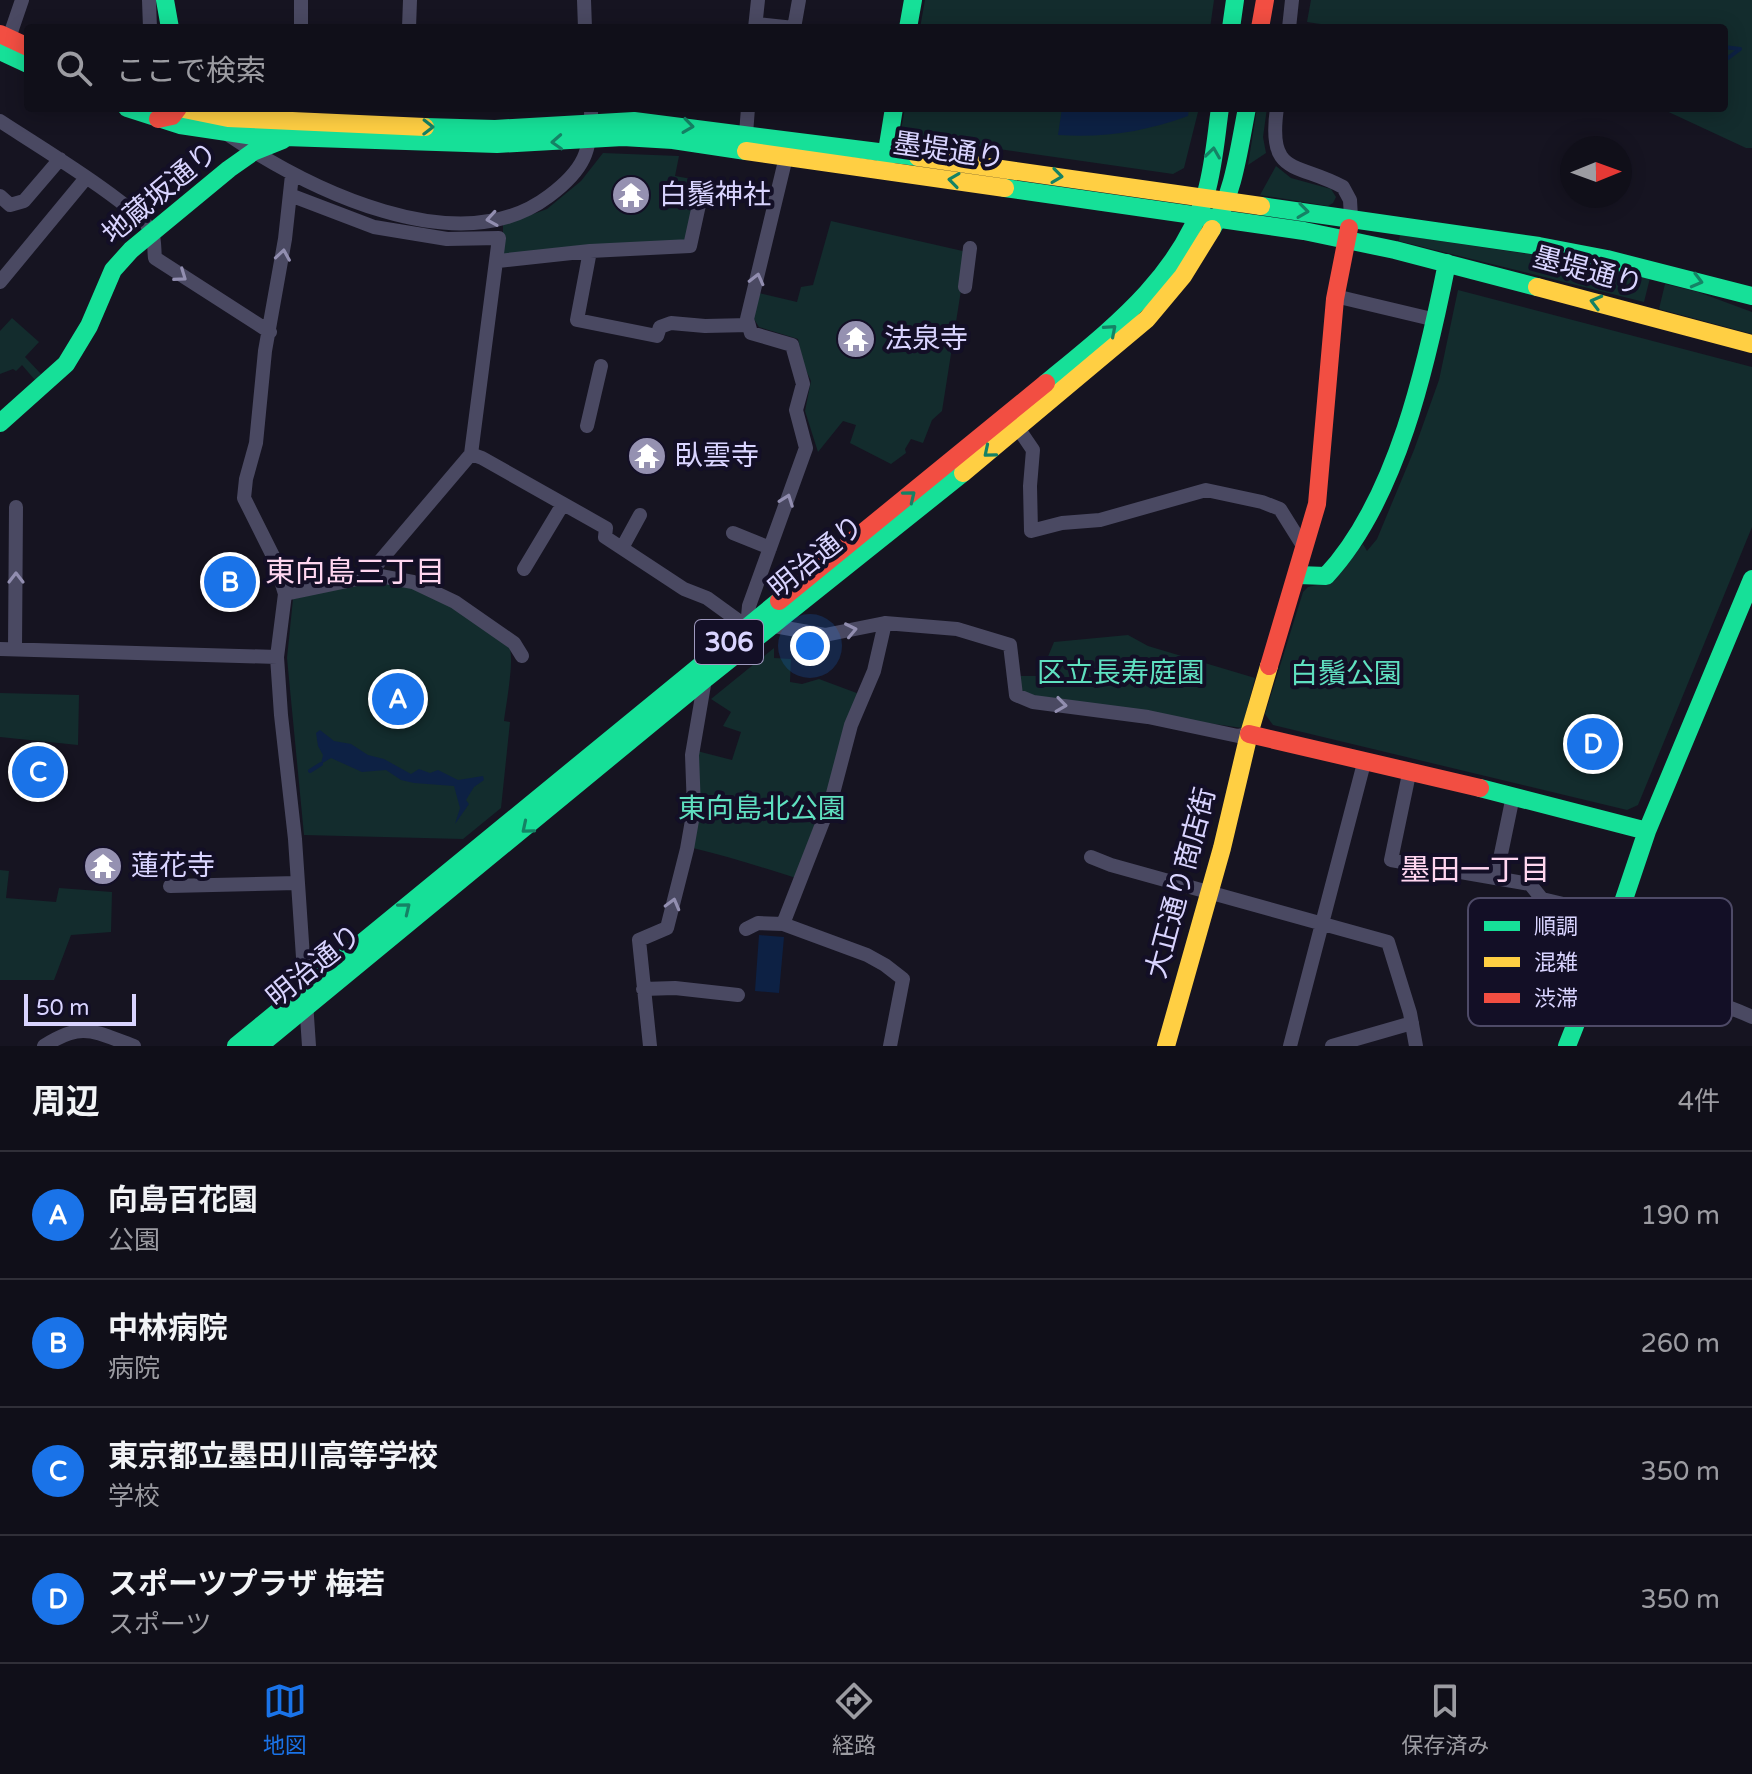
<!DOCTYPE html>
<html lang="ja">
<head>
<meta charset="utf-8">
<style>
	:root { --surface:#100f19; --page:#191822; --text:#f1f3f6; --muted:#9c9ca2; --line:#302f38; --accent:#1a73e8 }
	body { margin:0; font-family:"Varela Round","Noto Sans JP",sans-serif; background:var(--page); color:var(--text) }
	.compass { position:absolute; left:1560px; top:136px; width:72px; height:72px; border-radius:50%; background:var(--surface); box-shadow:0 4px 20px #0003; rotate:89deg }
	.scale { position:absolute; left:24px; bottom:20px; width:112px; box-sizing:border-box; padding-left:8px; border:4px solid #d9d4ff; border-top:0; font-size:22px; line-height:28px; white-space:nowrap; color:#d9d4ff; -webkit-text-stroke:6px #130f26; paint-order:stroke }
	.you { position:absolute; left:810px; top:646px; width:28px; height:28px; margin:-20px; border:6px solid #fff; border-radius:50%; background:#1a73e8; box-shadow:0 0 0 12px #1a73e833 }
	.badge { display:grid; place-items:center; width:52px; height:52px; border-radius:50%; background:var(--accent); color:#fff; font-size:26px; font-weight:700 }
	.pin { position:absolute; translate:-50% -50%; border:4px solid #fff; box-shadow:0 2px 8px #0006 }
	.list { margin:0; padding:0; list-style:none }
	h2 { display:flex; justify-content:space-between; align-items:center; height:104px; margin:0; padding:0 32px; font-size:34px }
	h2 small { font-size:26px; font-weight:400; color:var(--muted) }
	.list li { display:grid; grid-template-columns:52px 1fr auto; gap:24px; align-items:center; box-sizing:border-box; height:128px; padding:0 32px; border-top:2px solid var(--line) }
	.list b { display:block; font-size:30px; white-space:nowrap }
	.list p { margin:0; font-size:26px; white-space:nowrap; color:var(--muted) }
	.list em { font-size:26px; font-style:normal; color:var(--muted) }
	.icon { flex:none; width:44px; height:44px; fill:none; stroke:currentColor; stroke-width:2; stroke-linecap:round; stroke-linejoin:round }
	.map { position:relative; flex:none; width:1752px; height:1046px; overflow:hidden }
	.search { position:absolute; background:var(--surface); box-shadow:0 4px 20px #0003; left:24px; right:24px; top:24px; height:88px; display:flex; align-items:center; gap:20px; box-sizing:border-box; padding:0 28px; border-radius:8px; color:var(--muted); font-size:30px }
	.sheet { height:616px; background:var(--surface) }
	nav { display:flex; justify-content:space-around; align-items:center; box-sizing:border-box; height:112px; border-top:2px solid var(--line); background:var(--surface); font-size:22px; color:var(--muted) }
	nav a { display:grid; justify-items:center; gap:4px }
	nav .on { color:var(--accent) }
	.map>svg:first-child { display:block }
	.green { fill:#132c2d }
	.water { fill:#0d2144 }
	.lines { fill:none; stroke-linecap:round; stroke-linejoin:round }
	.stream { stroke:#0d2144; stroke-width:4 }
	.street { stroke:#4a4962; stroke-width:14 }
	.fast { stroke:#16e098; stroke-width:18 }
	.slow { stroke:#ffcf43; stroke-width:18 }
	.jam { stroke:#f24e42; stroke-width:18 }
	.oneway { stroke:#158265 }
	.oneway2 { stroke:#928eb0 }
	.labels { text-anchor:middle; dominant-baseline:central; stroke-width:8; stroke-linejoin:round; paint-order:stroke }
	.shield { fill:#130f26; stroke:#9e99be; stroke-width:2 }
	.shield-label { font-size:26px; font-weight:bold; fill:#d9d4ff }
	.street-label { font-size:28px; fill:#d9d4ff; stroke:#130f26 }
	.poi-label { font-size:28px; fill:#d9d4ff; stroke:#130f26; text-anchor:start }
	.park-label { font-size:28px; fill:#5fe0c0; stroke:#130f26 }
	.neighbourhood-label { font-size:30px; fill:#ffd6f0; stroke:#130f26 }
	.key { fill:#130f26; stroke:#4e4a67; stroke-width:2 }
	.key-label { font-size:22px; fill:#d9d4ff }
</style>
</head>
<body>
<div class="map">
<svg width="1752" height="1046" viewBox="0 0 1752 1046">
	<rect width="100%" height="100%" fill="#161421"/>
	<path class="green" d="M925,0H1214L1210,28H920Z
		M1311,0H1752V148H1746L1660,108H1724V28H1347L1307,22Z
		M905,108H1199L1184,168L1173,174L900,135Z
		M1257,108H1267L1263,137L1266,153L1248,165Z
		M603,153L679,156L675,176L703,181L688,238L684,242L503,255V225L547,209L581,181Z
		M1276,166L1291,178L1331,189L1336,197L1333,203L1328,206L1260,195Z
		M831,221L967,252L942,411L932,420L923,443L911,439L905,449L906,453L891,464L850,443L856,425L843,421L818,452L805,411L811,381L804,366L798,339L759,327L752,316L759,293L797,302L801,287L813,285Z
		M1400,235L1589,263L1650,278L1644,302L1399,241Z
		M1665,284L1698,292L1752,312V334L1659,309Z
		M1458,290L1752,367V527L1638,805L1627,810L1273,725L1265,714L1303,592L1308,587L1330,582L1363,544L1367,551L1377,539L1414,450L1439,380Z
		M12,318L39,342L25,357L41,374L35,380L22,365L16,371L13,369L0,374V331Z
		M377,579L413,586L453,604L509,646C515,658 506,704 504,721L510,722L501,808L463,839L304,835L287,658L293,599Z
		M1128,635L1148,646L1255,678L1242,728L1028,697L1021,689L1020,676H1040L1054,642Z
		M774,648V658L791,659L790,682L802,684L819,679L862,695L796,878C761,867 727,856 693,848L697,751L732,760L741,732L723,726L731,712L711,699Z
		M0,693L79,695L78,745L0,737Z
		M0,870L9,871L6,898L56,902L59,888L112,892L111,932L71,935L54,980H0Z"/>
	<path class="water" d="M1062,108H1189L1188,116C1144,132 1104,138 1058,135Z
		M320,730L334,741L351,744L368,755L384,759L411,774L419,769L430,773L438,770L458,780L483,776L484,780L474,787L466,800L469,804L455,824L460,808L454,786L414,783L401,780L386,770L362,772L331,758L321,764L323,755L318,746L316,733Z
		M759,935L784,937L779,993L755,991Z"/>
	<g class="lines">
		<path class="stream" d="M1724,47L1740,49
			M1724,61L1740,49
			M310,771L321,764"/>
		<path class="street" d="M149,0L150,28
			M584,0L585,28
			M756,24L794,28L799,0
			M301,28V0
			M409,28L410,0
			M755,28L758,0
			M1289,28L1292,0
			M9,38L22,0
			M1277,108C1267,177 1297,162 1343,187L1350,200L1351,218
			M0,121C27,139 143,209 152,233C155,240 154,251 155,258L270,332
			M227,134C307,188 458,265 549,196C584,170 592,151 591,108
			M746,134L748,108
			M292,175L285,239L265,351L256,443L246,479L244,498L274,558L285,594L277,657L281,715L295,839L309,1046
			M702,191L690,246L590,251L577,320L657,336L660,327L671,323L705,326L749,325
			M290,195L374,227L447,239L499,238L471,454
			M0,196L10,205L24,201L60,159
			M498,261L590,251
			M0,282L86,178
			M965,287L970,248
			M1335,296L1436,320
			M587,426L601,366
			M1018,428L1033,450L1030,486L1031,531L1062,523L1100,520L1206,490L1262,502L1280,509L1305,549
			M733,533L770,548
			M622,548L640,515
			M524,569L563,504
			M369,574L413,582L455,602L514,643L522,656
			M285,594L357,579L369,574L471,454L482,458L606,528L605,537L684,589L707,598L747,627
			M774,626L825,635L885,623L957,629L1010,645L1016,695L1033,702L1148,717L1238,736L1249,734
			M747,627L749,606L806,448L796,410L803,384L792,345L751,333L747,319L786,157
			M0,649L277,657
			M15,649L16,507
			M1409,774L1391,860L1530,884L1542,899L1618,917
			M1091,857L1111,865L1388,942L1410,1013L1416,1046
			M1496,878L1513,796
			M170,886L297,883
			M783,924L831,801L851,725L874,671L885,623
			M746,929L758,923L783,924L867,955L885,965L903,979L890,1046
			M1598,969C1648,989 1703,994 1752,1017
			M643,989L675,988L738,995
			M44,1046C83,1021 94,1032 134,1046
			M650,1046L639,940L667,928L687,849L694,809L692,755L705,679
			M1290,1046L1364,763
			M1332,1046L1412,1023"/>
		<path class="fast" d="M165,0L170,28
			M908,28L913,0
			M1231,28L1235,0
			M0,51L28,64
			M127,108L180,125L254,136L497,144L623,137L673,140L746,151
			M425,127L495,129L634,121L918,157
			M884,170L894,108
			M1005,188L1304,231L1395,250L1537,287
			M1261,206L1539,246L1607,259L1752,296
			M1212,229C1234,194 1239,148 1247,108
			M1046,383C1110,330 1181,277 1206,193C1214,165 1216,136 1220,108
			M0,423L66,364L89,326L113,270L131,250L229,169L253,152L283,140
			M1298,575L1326,576C1397,500 1427,363 1447,263
			M1480,788L1647,831
			M236,1046L779,601
			M259,1046L705,679L963,473
			M1567,1046L1618,917L1647,831L1752,579"/>
		<path class="slow" d="M179,108L228,118L425,127
			M746,151L1005,188
			M918,157L1261,206
			M1537,287L1752,344
			M963,473L1147,319L1183,276L1212,229
			M1166,1046L1222,848L1249,734L1269,666"/>
		<path class="jam" d="M1260,28L1265,0
			M0,34L28,47
			M158,119L172,116L178,108
			M779,601L1046,383
			M1269,666L1317,504L1335,299L1349,228
			M1249,734L1480,788"/>
	</g>
	<defs><path id="oneway-chevron" d="M-2-3.5L2.5 0L-2 3.5" fill="none" stroke-width="1.6" stroke-linecap="round" stroke-linejoin="round" transform="scale(2)"/></defs>
	<g class="oneway">
		<use href="#oneway-chevron" transform="translate(688 126) rotate(8)"/>
		<use href="#oneway-chevron" transform="translate(428 127) rotate(1)"/>
		<use href="#oneway-chevron" transform="translate(557 142) rotate(177)"/>
		<use href="#oneway-chevron" transform="translate(1213 153) rotate(-82)"/>
		<use href="#oneway-chevron" transform="translate(1057 176) rotate(8)"/>
		<use href="#oneway-chevron" transform="translate(954 180) rotate(-172)"/>
		<use href="#oneway-chevron" transform="translate(1303 211) rotate(8)"/>
		<use href="#oneway-chevron" transform="translate(1697 281) rotate(15)"/>
		<use href="#oneway-chevron" transform="translate(1596 302) rotate(-165)"/>
		<use href="#oneway-chevron" transform="translate(1111 330) rotate(-41)"/>
		<use href="#oneway-chevron" transform="translate(989 452) rotate(140)"/>
		<use href="#oneway-chevron" transform="translate(910 496) rotate(-39)"/>
		<use href="#oneway-chevron" transform="translate(527 828) rotate(140)"/>
		<use href="#oneway-chevron" transform="translate(405 908) rotate(-39)"/>
	</g>
	<g class="oneway2">
		<use href="#oneway-chevron" transform="translate(492 219) rotate(171)"/>
		<use href="#oneway-chevron" transform="translate(283 255) rotate(-81)"/>
		<use href="#oneway-chevron" transform="translate(181 276) rotate(35)"/>
		<use href="#oneway-chevron" transform="translate(757 279) rotate(-76)"/>
		<use href="#oneway-chevron" transform="translate(787 500) rotate(-70)"/>
		<use href="#oneway-chevron" transform="translate(16 578) rotate(-90)"/>
		<use href="#oneway-chevron" transform="translate(851 630) rotate(-12)"/>
		<use href="#oneway-chevron" transform="translate(1061 705) rotate(8)"/>
		<use href="#oneway-chevron" transform="translate(673 904) rotate(-75)"/>
	</g>
	<defs>
		<g id="temple-disc" transform="scale(2)"><circle r="9.5" fill="#9591b1" stroke="#130f26"/><path d="M0-6L5-2H3V0L6.5 2.5H4V6H1.5V3h-3V6H-4V2.5H-6.5L-3 0V-2H-5Z" fill="#fff"/></g>
	</defs>
	<g fill-rule="evenodd">
		<use href="#temple-disc" x="631" y="195"/>
		<use href="#temple-disc" x="856" y="339"/>
		<use href="#temple-disc" x="647" y="456"/>
		<use href="#temple-disc" x="103" y="866"/>
	</g>
	<g class="labels">
		<rect class="shield" x="695" y="620" width="68" height="44" rx="6"/>
		<g class="shield-label">
			<text x="729" y="642">306</text>
		</g>
		<g class="street-label">
			<text transform="translate(949 151) rotate(8)">墨堤通り</text>
			<text transform="translate(160 193) rotate(-40)">地蔵坂通り</text>
			<text transform="translate(1588 271) rotate(15)">墨堤通り</text>
			<text transform="translate(816 557) rotate(-39)">明治通り</text>
			<text transform="translate(1181 883) rotate(-75)">大正通り商店街</text>
			<text transform="translate(314 966) rotate(-39)">明治通り</text>
		</g>
		<g class="poi-label">
			<text x="659" y="195">白鬚神社</text>
			<text x="884" y="339">法泉寺</text>
			<text x="675" y="456">臥雲寺</text>
			<text x="131" y="866">蓮花寺</text>
		</g>
		<g class="park-label">
			<text x="1121" y="673">区立長寿庭園</text>
			<text x="1346" y="674">白鬚公園</text>
			<text x="762" y="809">東向島北公園</text>
		</g>
		<g class="neighbourhood-label">
			<text x="355" y="572">東向島三丁目</text>
			<text x="1475" y="870">墨田一丁目</text>
		</g>
	</g>
	<rect x="1468" y="898" width="264" height="128" rx="12" class="key"/>
	<rect x="1484" y="921" width="36" height="10" fill="#16e098"/>
	<rect x="1484" y="957" width="36" height="10" fill="#ffcf43"/>
	<rect x="1484" y="993" width="36" height="10" fill="#f24e42"/>
	<g class="key-label">
		<text x="1534" y="934">順調</text>
		<text x="1534" y="970">混雑</text>
		<text x="1534" y="1006">渋滞</text>
	</g>
</svg>
<svg class="compass" viewBox="-18 -18 36 36"><path d="M0-13l5 13h-10z" fill="#e53935"/><path d="M0 13l5-13h-10z" fill="#9c9ca2"/></svg>
<div class="scale">50 m</div>
<div class="you"></div>
<div class="pin badge" style="left:398px;top:699px">A</div>
<div class="pin badge" style="left:230px;top:582px">B</div>
<div class="pin badge" style="left:38px;top:772px">C</div>
<div class="pin badge" style="left:1593px;top:744px">D</div>
<div class="search"><svg class="icon" aria-label="search" viewBox="0 0 24 24"><circle cx="10" cy="10" r="6"/><path d="M15 15l6 6"/></svg>ここで検索</div>
</div>
<section class="sheet">
<h2>周辺<small>4件</small></h2>
<ul class="list">
<li><span class="badge">A</span><div><b>向島百花園</b><p>公園</p></div><em>190 m</em></li>
<li><span class="badge">B</span><div><b>中林病院</b><p>病院</p></div><em>260 m</em></li>
<li><span class="badge">C</span><div><b>東京都立墨田川高等学校</b><p>学校</p></div><em>350 m</em></li>
<li><span class="badge">D</span><div><b>スポーツプラザ 梅若</b><p>スポーツ</p></div><em>350 m</em></li>
</ul>
</section>
<nav>
<a class="on"><svg class="icon" aria-label="map" viewBox="0 0 24 24"><path d="M3 6l6-2 6 2 6-2v14l-6 2-6-2-6 2zM9 4v14M15 6v14"/></svg>地図</a>
<a><svg class="icon" aria-label="directions" viewBox="0 0 24 24"><path d="M12 3l9 9-9 9-9-9zM9 14v-3h6M13 9l2 2-2 2"/></svg>経路</a>
<a><svg class="icon" aria-label="saved" viewBox="0 0 24 24"><path d="M7 4h10v16l-5-4-5 4z"/></svg>保存済み</a>
</nav>
</body>
</html>
